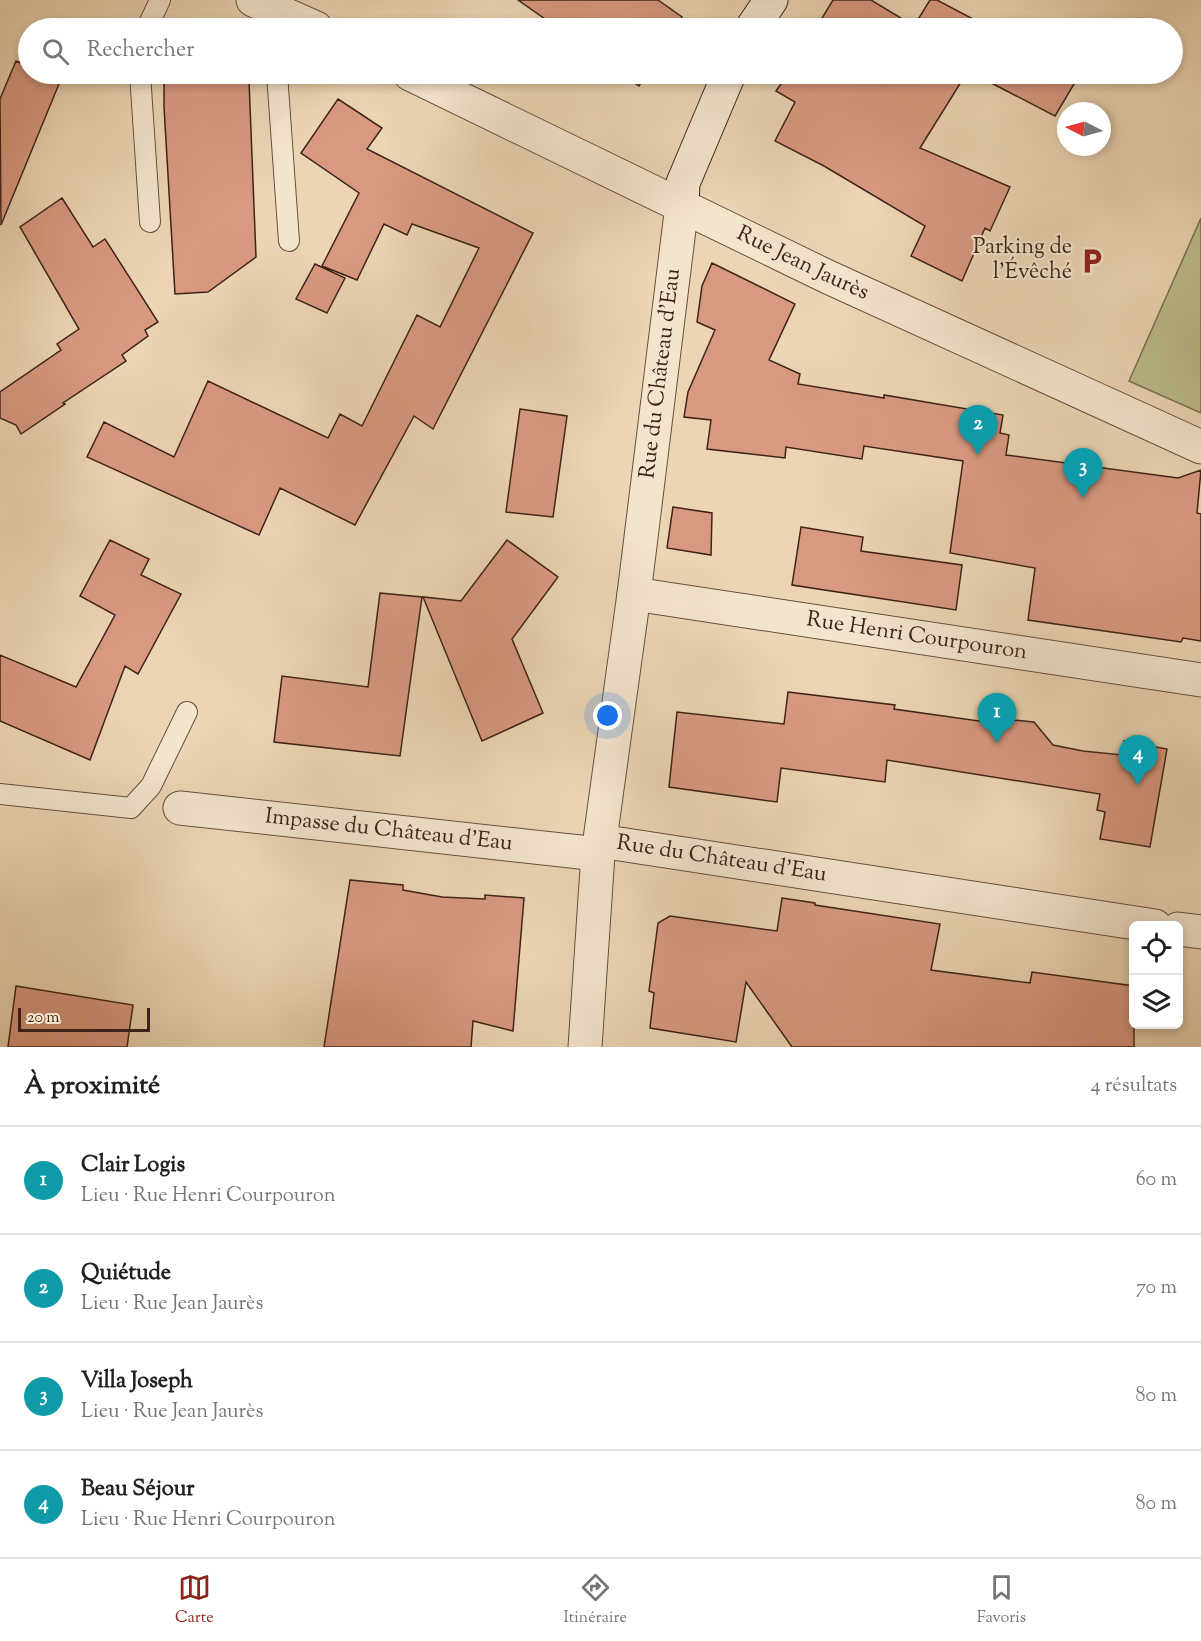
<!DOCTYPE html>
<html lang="fr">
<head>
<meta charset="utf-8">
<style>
	:root { --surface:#fff; --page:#f2f2f2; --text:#202124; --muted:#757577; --line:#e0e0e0; --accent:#8f2418 }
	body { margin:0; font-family:"Sorts Mill Goudy",serif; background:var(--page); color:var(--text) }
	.controls { position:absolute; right:18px; bottom:18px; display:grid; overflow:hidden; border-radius:9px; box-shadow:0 3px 9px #0003 }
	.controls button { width:54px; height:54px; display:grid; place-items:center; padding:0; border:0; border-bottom:2px solid var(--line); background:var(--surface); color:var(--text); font:30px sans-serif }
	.compass { position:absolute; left:1057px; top:102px; width:54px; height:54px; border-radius:50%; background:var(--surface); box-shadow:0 3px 9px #0003; rotate:276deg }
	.scale { position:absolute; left:18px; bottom:15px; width:132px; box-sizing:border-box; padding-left:6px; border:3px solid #3e2319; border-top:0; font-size:16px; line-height:21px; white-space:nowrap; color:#3e2319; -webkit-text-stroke:4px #f3e4ce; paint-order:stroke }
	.you { position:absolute; left:608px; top:716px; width:21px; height:21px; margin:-15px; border:4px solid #fff; border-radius:50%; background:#1a73e8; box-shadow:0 0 0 9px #1a73e833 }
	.badge { display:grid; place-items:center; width:39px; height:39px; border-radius:50%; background:var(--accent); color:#fff; font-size:20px; font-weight:700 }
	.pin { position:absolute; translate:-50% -50px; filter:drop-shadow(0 2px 3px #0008) }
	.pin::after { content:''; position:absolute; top:32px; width:21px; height:18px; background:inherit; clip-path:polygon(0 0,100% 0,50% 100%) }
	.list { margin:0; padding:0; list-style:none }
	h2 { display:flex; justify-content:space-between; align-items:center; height:78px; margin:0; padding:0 24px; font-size:26px }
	h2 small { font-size:20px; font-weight:400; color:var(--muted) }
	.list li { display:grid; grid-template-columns:39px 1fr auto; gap:18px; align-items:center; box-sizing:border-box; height:108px; padding:0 24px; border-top:2px solid var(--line) }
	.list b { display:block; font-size:22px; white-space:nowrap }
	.list p { margin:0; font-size:20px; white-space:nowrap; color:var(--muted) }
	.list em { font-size:20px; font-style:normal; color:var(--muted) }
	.icon { flex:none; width:33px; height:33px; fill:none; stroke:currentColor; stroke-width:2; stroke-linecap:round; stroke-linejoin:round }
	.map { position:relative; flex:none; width:1201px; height:1047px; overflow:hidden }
	.search { position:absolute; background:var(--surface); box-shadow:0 3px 9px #0003; left:18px; right:18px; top:18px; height:66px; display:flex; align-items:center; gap:15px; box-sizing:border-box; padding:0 21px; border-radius:33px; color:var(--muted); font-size:22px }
	.sheet { height:510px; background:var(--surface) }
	nav { display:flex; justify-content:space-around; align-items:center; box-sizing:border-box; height:84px; border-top:2px solid var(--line); background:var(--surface); font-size:16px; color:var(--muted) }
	nav a { display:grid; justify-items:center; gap:3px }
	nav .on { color:var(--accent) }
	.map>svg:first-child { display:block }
	.green { fill:#bbbc8a; stroke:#7c7052; stroke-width:1.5 }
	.building { fill:#d99980; stroke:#3e2319; stroke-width:1.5 }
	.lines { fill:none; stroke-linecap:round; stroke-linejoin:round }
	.lane-casing { stroke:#6a5040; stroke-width:22 }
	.street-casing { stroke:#6a5040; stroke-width:35 }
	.secondary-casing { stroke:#3e2319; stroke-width:35 }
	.lane { stroke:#f3e4ce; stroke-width:20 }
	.street { stroke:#f3e4ce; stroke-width:33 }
	.secondary { stroke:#f3e4ce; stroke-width:33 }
	.labels { text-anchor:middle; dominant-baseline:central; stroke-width:4.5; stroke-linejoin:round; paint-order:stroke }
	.poi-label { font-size:22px; fill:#3e2319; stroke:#f3e4ce; text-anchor:end }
	.street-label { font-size:22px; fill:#3e2319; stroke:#f3e4ce }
</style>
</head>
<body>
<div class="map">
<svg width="1201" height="1047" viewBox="0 0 1201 1047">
	<rect width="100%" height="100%" fill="#ecd5b3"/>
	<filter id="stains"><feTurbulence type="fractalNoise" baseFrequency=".00333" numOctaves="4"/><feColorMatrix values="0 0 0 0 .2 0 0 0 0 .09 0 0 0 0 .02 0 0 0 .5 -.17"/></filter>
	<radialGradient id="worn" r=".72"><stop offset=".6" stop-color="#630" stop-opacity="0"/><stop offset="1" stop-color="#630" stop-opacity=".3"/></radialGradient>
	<path class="green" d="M1201,218V413L1129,381Z"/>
	<path class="building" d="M518,0H658L682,17L675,28H558Z
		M833,0H871L914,26L930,0H937L975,20L970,28H816Z
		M16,61L28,66V74H48L61,79L1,225L0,99Z
		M164,74H240L241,81H249L256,257L208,292L175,294L164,107Z
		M621,74H646L639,86Z
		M788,74H966L920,148L1010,187L990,231L985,228L962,281L911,256L925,226L824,166L775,141L795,102L776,91Z
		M974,74H1080L1055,116Z
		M338,99L382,128L367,149L533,233L433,429L414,416L355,525L280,488L259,535L87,457L104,422L174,457L208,381L328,438L340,414L362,426L417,315L440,327L479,248L412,224L407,235L384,224L357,280L322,266L359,193L301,153Z
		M62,198L93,247L105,239L158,322L145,330L148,336L122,355L126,361L63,403L65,404L21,434L16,425L0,418V392L61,350L57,344L79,329L20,227Z
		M712,263L795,304L769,360L800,374L798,384L884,398V395L1003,415L1000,433L1009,435L1006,455L1178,478L1201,470L1197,513L1201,514V641L1183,638L1181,642L1028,620L1035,568L950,553L963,461L864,446L862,459L786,447L785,458L707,449L711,420L684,417L688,392L715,330L697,322L702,286Z
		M315,264L345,278L327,313L296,299Z
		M520,409L567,416L553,517L506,512Z
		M673,507L712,513L711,555L667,548Z
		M801,527L863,537L861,551L962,565L956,610L792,585Z
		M110,540L149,559L141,575L181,594L138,674L125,666L90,760L0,721V655L76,687L115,615L80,596Z
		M507,540L558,577L512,639L543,713L482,741L423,597L461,601Z
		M380,593L422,597L400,756L274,742L282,676L368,687Z
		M788,692L895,705L894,709L1000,724L1001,719L1034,722L1053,745L1083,751L1122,755L1124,741L1167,749L1150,847L1100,839L1105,812L1097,810L1100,794L887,760L885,782L781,768L777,802L669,787L677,712L784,724Z
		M350,880L403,885V890L442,897L485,899V895L524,898L513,1031L473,1021L471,1047H324Z
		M782,898L815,903V905L940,924L931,970L1030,983L1032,972L1134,986V1047H792L746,982L736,1042L650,1028L654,993L649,991L658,923L670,916L777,931Z
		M16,986L133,1005L127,1047H8Z"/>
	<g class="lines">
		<g class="lane-casing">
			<path id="lane" d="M147,28L160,0
				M140,74L150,222
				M277,74L289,241
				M0,794L131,808L151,786L187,712"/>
		</g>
		<g class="street-casing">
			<g id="street">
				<path d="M253,0L316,28"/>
				<path id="s1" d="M410,74L828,277L1201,447"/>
				<path id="s2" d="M634,594L1201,680"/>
				<path id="s3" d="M180,808L598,854"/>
				<path id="s4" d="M600,841L1155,926"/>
				<path d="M1178,929L1201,932"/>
				<path id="s5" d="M585,1047L598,854L634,594L682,205"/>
			</g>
		</g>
		<g class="secondary-casing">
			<path id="secondary" d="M752,28L771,0
				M682,205L683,183L729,74"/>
		</g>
		<use href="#lane" class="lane"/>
		<use href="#street" class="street"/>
		<use href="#secondary" class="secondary"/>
	</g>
	<defs>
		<g id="parking-bare" transform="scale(2.07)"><path d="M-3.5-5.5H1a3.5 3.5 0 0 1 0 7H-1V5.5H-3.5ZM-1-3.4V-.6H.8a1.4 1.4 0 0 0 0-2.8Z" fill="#8f2418" stroke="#f3e4ce" stroke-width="2.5" paint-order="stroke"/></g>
	</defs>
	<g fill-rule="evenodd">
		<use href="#parking-bare" x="1092" y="261"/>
	</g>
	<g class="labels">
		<g class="poi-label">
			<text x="1072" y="248">Parking de<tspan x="1072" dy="25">l'Évêché</tspan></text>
		</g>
		<g class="street-label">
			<text stroke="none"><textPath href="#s1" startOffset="436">Rue Jean Jaurès</textPath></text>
			<text stroke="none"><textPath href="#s5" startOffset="678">Rue du Château d'Eau</textPath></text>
			<text stroke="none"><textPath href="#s2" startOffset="286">Rue Henri Courpouron</textPath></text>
			<text stroke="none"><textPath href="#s3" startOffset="210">Impasse du Château d'Eau</textPath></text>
			<text stroke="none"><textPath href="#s4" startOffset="123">Rue du Château d'Eau</textPath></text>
		</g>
	</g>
	<rect width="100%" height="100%" filter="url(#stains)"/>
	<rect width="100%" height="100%" fill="url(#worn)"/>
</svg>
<div class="controls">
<button><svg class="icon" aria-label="locate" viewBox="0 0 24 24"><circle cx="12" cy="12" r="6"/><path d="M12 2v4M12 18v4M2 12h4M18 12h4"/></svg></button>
<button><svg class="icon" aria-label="layers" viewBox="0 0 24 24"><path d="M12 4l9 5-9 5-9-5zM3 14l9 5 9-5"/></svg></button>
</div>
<svg class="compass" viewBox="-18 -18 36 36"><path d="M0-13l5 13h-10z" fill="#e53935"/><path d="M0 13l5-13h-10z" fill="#757577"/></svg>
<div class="scale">20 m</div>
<div class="you"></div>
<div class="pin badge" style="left:997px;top:743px;background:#0f9aa8">1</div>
<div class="pin badge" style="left:978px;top:455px;background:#0f9aa8">2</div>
<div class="pin badge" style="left:1083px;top:498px;background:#0f9aa8">3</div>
<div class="pin badge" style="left:1138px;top:785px;background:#0f9aa8">4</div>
<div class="search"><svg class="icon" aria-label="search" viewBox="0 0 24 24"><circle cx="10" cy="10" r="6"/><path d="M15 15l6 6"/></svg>Rechercher</div>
</div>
<section class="sheet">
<h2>À proximité<small>4 résultats</small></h2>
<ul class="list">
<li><span class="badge" style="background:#0f9aa8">1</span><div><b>Clair Logis</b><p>Lieu · Rue Henri Courpouron</p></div><em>60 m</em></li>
<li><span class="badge" style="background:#0f9aa8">2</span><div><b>Quiétude</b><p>Lieu · Rue Jean Jaurès</p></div><em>70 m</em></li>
<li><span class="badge" style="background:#0f9aa8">3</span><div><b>Villa Joseph</b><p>Lieu · Rue Jean Jaurès</p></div><em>80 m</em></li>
<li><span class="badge" style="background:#0f9aa8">4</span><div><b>Beau Séjour</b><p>Lieu · Rue Henri Courpouron</p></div><em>80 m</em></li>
</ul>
</section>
<nav>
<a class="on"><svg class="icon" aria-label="map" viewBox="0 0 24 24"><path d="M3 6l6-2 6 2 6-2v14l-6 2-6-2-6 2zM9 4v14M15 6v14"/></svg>Carte</a>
<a><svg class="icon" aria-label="directions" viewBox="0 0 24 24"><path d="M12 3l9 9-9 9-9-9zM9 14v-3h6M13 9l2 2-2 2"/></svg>Itinéraire</a>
<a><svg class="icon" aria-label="saved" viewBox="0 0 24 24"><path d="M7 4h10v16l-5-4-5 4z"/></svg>Favoris</a>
</nav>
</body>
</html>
